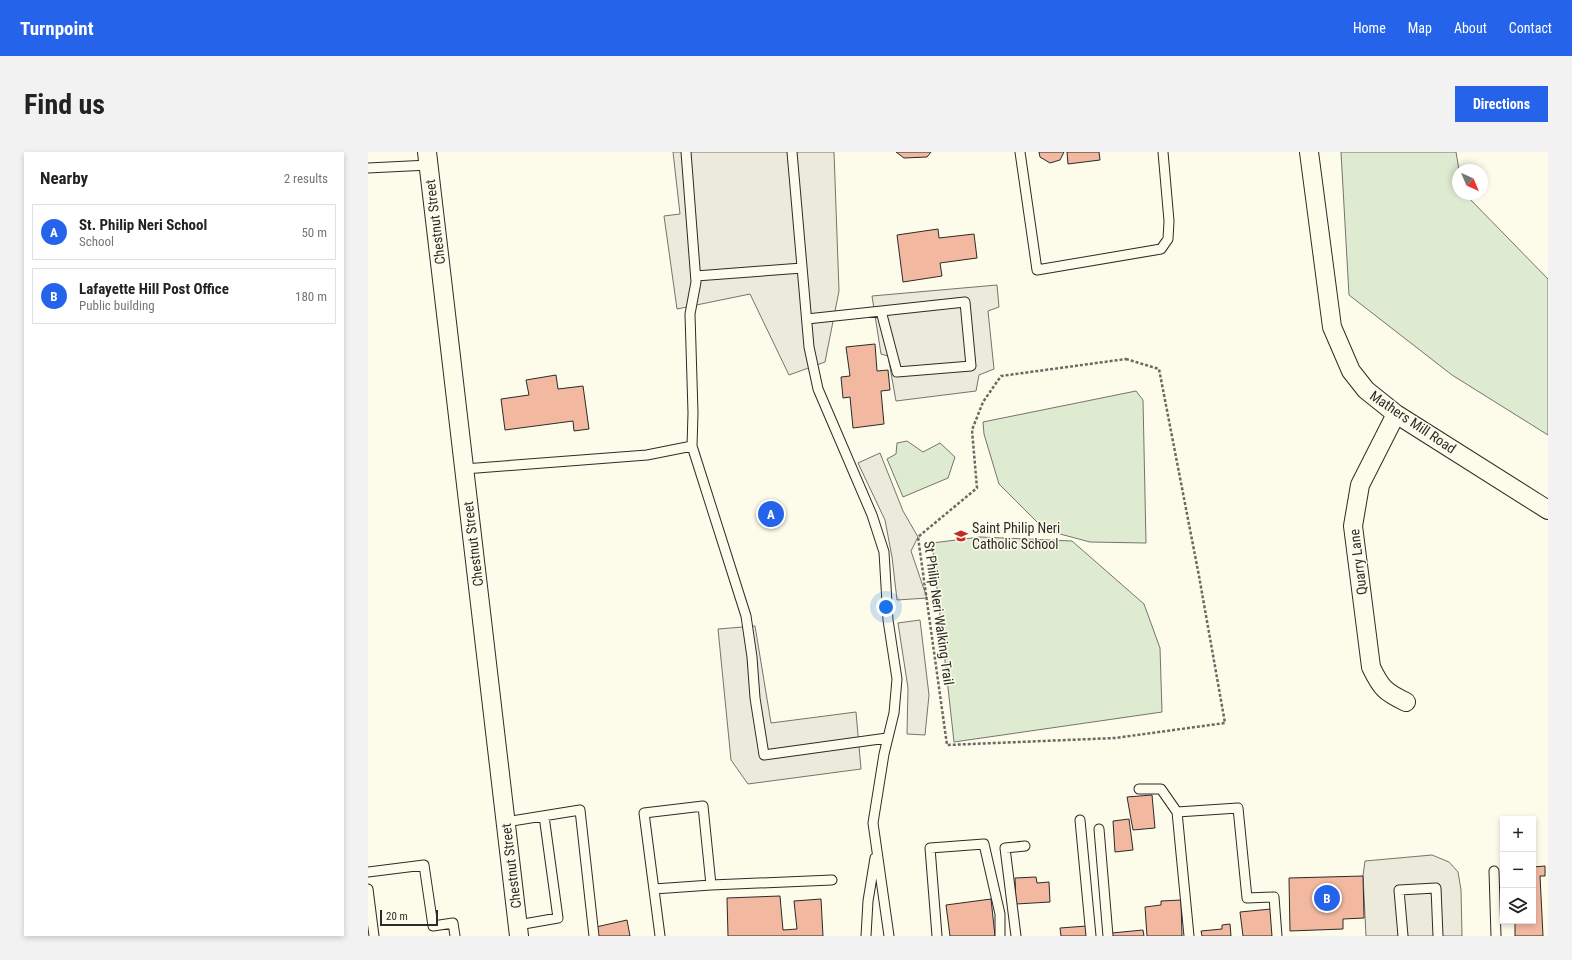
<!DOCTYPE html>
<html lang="en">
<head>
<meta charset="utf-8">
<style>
	:root { --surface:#fff; --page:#f2f2f2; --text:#222; --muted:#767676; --line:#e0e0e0; --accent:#2563eb }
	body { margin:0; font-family:"Roboto Condensed",sans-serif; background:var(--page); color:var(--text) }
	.controls { position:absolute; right:12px; bottom:12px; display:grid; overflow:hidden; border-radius:0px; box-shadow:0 2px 6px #0003 }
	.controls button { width:36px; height:36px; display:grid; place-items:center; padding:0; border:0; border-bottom:1px solid var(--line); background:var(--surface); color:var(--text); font:20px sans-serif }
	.compass { position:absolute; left:1084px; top:12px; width:36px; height:36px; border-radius:50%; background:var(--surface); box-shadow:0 2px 6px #0003; rotate:136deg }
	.scale { position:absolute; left:12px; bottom:10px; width:58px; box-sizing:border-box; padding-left:4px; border:2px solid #2b2b2b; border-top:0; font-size:11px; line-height:14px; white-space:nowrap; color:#2b2b2b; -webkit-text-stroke:3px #fdfbea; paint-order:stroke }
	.you { position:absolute; left:518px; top:455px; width:14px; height:14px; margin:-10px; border:3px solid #fff; border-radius:50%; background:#1a73e8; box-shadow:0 0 0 6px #1a73e833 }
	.badge { display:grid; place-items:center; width:26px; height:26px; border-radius:50%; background:var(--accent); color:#fff; font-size:13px; font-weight:700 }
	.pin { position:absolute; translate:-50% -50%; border:2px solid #fff; box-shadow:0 1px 4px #0006 }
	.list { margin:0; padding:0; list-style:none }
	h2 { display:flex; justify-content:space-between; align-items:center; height:52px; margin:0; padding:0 16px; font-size:17px }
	h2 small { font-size:13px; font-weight:400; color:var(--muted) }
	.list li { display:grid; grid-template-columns:26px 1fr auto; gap:12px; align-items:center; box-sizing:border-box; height:56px; margin:0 8px 8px; padding:0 8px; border:1px solid var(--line); border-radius:0px }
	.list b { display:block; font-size:15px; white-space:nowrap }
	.list p { margin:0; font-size:13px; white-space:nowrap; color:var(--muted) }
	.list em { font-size:13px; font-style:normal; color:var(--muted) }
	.icon { flex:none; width:22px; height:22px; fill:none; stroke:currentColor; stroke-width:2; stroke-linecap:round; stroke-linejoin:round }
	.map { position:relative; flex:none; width:1180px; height:784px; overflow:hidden; border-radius:0px }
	header { display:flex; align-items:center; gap:24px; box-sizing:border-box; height:56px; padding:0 20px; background:var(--accent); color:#fff }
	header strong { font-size:19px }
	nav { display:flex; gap:22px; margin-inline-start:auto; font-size:14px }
	.intro { display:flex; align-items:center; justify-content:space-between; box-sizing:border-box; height:96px; padding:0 24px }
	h1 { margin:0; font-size:28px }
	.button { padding:10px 18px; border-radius:0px; background:var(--accent); color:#fff; font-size:14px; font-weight:700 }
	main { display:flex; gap:24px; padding:0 24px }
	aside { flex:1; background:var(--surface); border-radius:0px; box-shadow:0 2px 6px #0003 }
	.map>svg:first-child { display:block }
	.green { fill:#deebd1; stroke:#74746e }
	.parking { fill:#eceadb; stroke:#74746e }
	.building { fill:#f2b8a0; stroke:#2b2b2b }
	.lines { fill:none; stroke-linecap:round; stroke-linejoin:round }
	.lane-casing { stroke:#2b2b2b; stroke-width:11 }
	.street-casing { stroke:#2b2b2b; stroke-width:20 }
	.path { stroke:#6a6964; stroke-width:2.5; stroke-dasharray:3 2; stroke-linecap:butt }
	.lane { stroke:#fdfbea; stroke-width:9 }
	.street { stroke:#fdfbea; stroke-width:18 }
	.labels { text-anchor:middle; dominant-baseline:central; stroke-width:3; stroke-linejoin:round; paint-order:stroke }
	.street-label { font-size:14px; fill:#2b2b2b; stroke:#fdfbea }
	.poi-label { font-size:14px; fill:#2b2b2b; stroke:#fdfbea; text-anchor:start }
</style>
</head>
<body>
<header>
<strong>Turnpoint</strong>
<nav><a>Home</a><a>Map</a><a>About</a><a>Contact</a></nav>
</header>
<div class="intro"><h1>Find us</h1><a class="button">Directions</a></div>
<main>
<aside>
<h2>Nearby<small>2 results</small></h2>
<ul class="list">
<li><span class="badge">A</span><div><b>St. Philip Neri School</b><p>School</p></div><em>50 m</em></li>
<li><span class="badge">B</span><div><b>Lafayette Hill Post Office</b><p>Public building</p></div><em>180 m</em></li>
</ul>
</aside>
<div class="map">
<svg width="1180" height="784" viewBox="0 0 1180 784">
	<rect width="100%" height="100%" fill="#fdfbea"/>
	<path class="green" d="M973,0H1088L1091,18L1090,42H1097L1180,127V283L1084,223L981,143Z
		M768,239L775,248L778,391L722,390L677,378L631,332L616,282L615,270Z
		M539,289L555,300L572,291L587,305L580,326L535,345L519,307L528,302L529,291Z
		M612,385L704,389L776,452L792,496L794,560L586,590L564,391Z"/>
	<path class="parking" d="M305,0H466L471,139L457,210L421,223L382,142L309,157L296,64L312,62Z
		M629,133L631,155L620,159L626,217L611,223L608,239L528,249L520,204L513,202L504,144Z
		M512,301L535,359L550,385L543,399L559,446L529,448L524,405L517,368L490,311Z
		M552,468L561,543L557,583L539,582L540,536L530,471Z
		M387,474L403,571L488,560L493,617L380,632L363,608L350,477Z
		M1064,703L1081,710L1090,720L1093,738L1094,784H998L995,724L997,709Z"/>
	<path class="building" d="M528,0H563L559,5L536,6Z
		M671,0H696L692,8L682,11L672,5Z
		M699,0H731L732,8L700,12Z
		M570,77L571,86L606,82L609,106L572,111L574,124L535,130L529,83Z
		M507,192L509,219L520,218L522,238L513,239L516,272L485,276L482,245L475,246L473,225L482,224L478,195Z
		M188,223L190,237L215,234L221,277L206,279L205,269L137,278L133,247L161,243L158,228Z
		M784,643L787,676L765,678L759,645Z
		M761,667L765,698L747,700L745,669Z
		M1177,714V724H1172L1175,784H1147V769H1165V715Z
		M995,724L996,766L975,767V777L922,779L921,726Z
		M668,725L669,731L681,730L682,750L648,752L647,726Z
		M412,744L415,778L429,777L426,749L453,747L455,784H360L359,746Z
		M623,747L627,784H582L578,753Z
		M813,748L814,784H779L777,755L793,753V749Z
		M903,757L905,784H875L872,760Z
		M259,768L262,784H229L228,775Z
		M862,772L863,784H834L833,779L854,777V773Z
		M719,774V784H693L692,776Z
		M775,778L776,784H745L744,781Z"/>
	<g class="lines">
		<g class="lane-casing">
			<path id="lane" d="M318,0L328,130L322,162L325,261L324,294L378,464L384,505L387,546L396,603L519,586
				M424,0L441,195L450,237L504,363L516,400L520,468L529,527L526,561L516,602L505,671L521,784
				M652,0L669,118L793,97L800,87L801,69L795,0
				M0,16L61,13
				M328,124L434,116
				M439,167L597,150L603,214L529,220L513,159
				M96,317L279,303L324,294
				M771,637H793L809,660
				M712,668L723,784
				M138,670L212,658L226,784
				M731,677L740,784
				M1126,719L1128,784
				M0,720L56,713L65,774L85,771L87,784
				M0,737L6,784
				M286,737L343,733
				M150,773L190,766L176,664
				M292,784L276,661L335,654L343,733L464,728
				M498,784L500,749L507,706
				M569,784L562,696L616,692L632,762V784
				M648,784L637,696L657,694
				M821,784L809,660L870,656L879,746L906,745L909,784
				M1035,784L1031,738L1068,736L1070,784"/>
		</g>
		<g class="street-casing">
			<path id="street" d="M59,0L151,784
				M941,0L964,175L983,219L998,238L1028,262L1180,358
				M1028,262L992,333L985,374L1003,515C1013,536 1017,540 1038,550"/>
		</g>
		<path class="path" d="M758,207L791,217L831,424L857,571L747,586L579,593L550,385L609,336L604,278L615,250L633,224Z"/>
		<use href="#lane" class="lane"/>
		<use href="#street" class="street"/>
	</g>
	<defs>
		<g id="school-bare" transform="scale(1.08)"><path d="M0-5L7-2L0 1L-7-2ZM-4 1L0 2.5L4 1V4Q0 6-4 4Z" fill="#c62828" stroke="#fdfbea" stroke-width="2.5" paint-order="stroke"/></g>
	</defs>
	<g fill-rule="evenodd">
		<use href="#school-bare" x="593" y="384"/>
	</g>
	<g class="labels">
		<g class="street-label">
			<text transform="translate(67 70) rotate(-97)">Chestnut Street</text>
			<text transform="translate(1045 270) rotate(34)">Mathers Mill Road</text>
			<text transform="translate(105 392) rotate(-97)">Chestnut Street</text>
			<text transform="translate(990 410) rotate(-97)">Quarry Lane</text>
			<text transform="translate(571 461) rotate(82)">St Philip Neri Walking Trail</text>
			<text transform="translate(143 714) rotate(-97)">Chestnut Street</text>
		</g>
		<g class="poi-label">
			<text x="604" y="376">Saint Philip Neri<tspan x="604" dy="16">Catholic School</tspan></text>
		</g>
	</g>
</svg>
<div class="controls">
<button>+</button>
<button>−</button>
<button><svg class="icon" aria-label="layers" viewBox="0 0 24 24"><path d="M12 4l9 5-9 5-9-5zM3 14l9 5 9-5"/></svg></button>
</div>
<svg class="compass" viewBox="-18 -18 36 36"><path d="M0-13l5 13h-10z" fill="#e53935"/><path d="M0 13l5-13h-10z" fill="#767676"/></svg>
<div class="scale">20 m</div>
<div class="you"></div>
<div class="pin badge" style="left:403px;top:362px">A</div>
<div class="pin badge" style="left:959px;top:746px">B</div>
</div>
</main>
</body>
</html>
